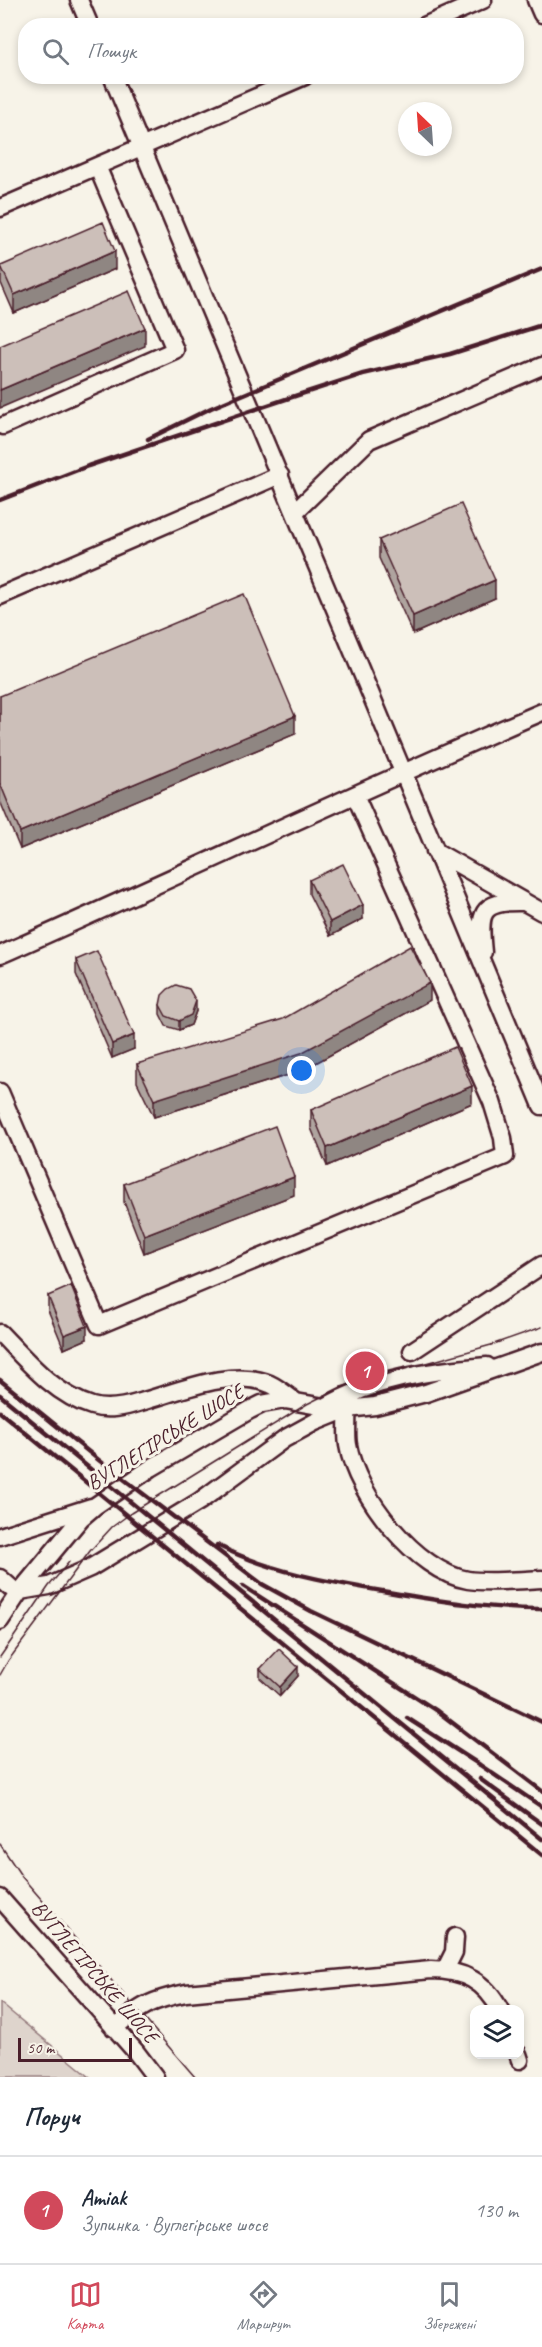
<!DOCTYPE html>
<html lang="uk">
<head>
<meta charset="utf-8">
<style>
	:root { --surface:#fff; --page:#f2f2f3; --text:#1f2937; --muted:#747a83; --line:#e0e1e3; --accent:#d1495b }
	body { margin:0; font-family:Caveat,sans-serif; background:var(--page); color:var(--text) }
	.controls { position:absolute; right:18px; bottom:18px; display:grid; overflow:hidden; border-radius:12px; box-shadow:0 3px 9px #0003 }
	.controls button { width:54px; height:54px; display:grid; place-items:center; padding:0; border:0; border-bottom:2px solid var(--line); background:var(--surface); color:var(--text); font:30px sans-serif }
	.compass { position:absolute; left:398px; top:102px; width:54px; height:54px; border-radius:50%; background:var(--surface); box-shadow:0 3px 9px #0003; rotate:335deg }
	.scale { position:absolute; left:18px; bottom:15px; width:114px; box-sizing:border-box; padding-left:6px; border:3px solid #4a1f2b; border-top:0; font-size:16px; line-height:21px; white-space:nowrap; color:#4a1f2b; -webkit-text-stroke:4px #f7f3e8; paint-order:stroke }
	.you { position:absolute; left:302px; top:1071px; width:21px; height:21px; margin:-15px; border:4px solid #fff; border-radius:50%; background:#1a73e8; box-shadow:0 0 0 9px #1a73e833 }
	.badge { display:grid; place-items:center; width:39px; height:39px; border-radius:50%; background:var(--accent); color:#fff; font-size:20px; font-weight:700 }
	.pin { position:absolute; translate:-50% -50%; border:3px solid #fff; box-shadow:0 2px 6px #0006 }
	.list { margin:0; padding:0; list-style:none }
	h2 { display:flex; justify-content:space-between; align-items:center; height:78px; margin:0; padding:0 24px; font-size:26px }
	h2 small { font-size:20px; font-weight:400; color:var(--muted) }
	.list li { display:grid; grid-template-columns:39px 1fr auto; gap:18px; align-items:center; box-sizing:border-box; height:108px; padding:0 24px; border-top:2px solid var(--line) }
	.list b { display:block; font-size:22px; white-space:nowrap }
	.list p { margin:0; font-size:20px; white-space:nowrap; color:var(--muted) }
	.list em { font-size:20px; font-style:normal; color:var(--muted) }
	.icon { flex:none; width:33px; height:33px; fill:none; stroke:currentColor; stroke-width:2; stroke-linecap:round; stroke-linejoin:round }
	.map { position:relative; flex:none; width:542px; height:2077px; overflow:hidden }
	.search { position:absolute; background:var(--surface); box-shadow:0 3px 9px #0003; left:18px; right:18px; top:18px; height:66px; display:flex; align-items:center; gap:15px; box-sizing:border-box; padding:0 21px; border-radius:24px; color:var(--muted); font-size:22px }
	.sheet { height:186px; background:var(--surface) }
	nav { display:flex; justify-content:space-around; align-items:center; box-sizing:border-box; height:84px; border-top:2px solid var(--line); background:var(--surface); font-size:16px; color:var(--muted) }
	nav a { display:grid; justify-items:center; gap:3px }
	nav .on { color:var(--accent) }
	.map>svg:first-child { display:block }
	.green { fill:#ded4cc; stroke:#947a7c; stroke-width:1.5 }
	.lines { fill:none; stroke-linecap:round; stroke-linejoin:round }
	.minor-casing { stroke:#4a1f2b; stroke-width:21 }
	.minor { stroke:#f7f3e8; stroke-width:16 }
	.tram { stroke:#4a1f2b; stroke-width:1.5 }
	.rail { stroke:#4a1f2b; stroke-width:4.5 }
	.wall { fill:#afa49f; stroke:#4a1f2b; stroke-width:1.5 }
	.shaded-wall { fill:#8f8682; stroke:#4a1f2b; stroke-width:1.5 }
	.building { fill:#ccbfb9; stroke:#4a1f2b; stroke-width:1.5 }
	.labels { text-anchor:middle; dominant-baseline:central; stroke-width:6; stroke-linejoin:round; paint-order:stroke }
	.street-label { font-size:21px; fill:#4a1f2b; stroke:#f7f3e8 }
</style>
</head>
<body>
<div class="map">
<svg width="542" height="2077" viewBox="0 0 542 2077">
	<rect width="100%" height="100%" fill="#f7f3e8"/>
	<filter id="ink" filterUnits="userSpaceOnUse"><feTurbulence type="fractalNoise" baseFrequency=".0167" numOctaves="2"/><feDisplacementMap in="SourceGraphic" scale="12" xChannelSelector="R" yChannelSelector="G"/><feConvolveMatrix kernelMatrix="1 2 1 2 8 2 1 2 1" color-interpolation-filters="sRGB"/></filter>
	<g filter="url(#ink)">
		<path class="green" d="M0,2003L90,2077H0Z"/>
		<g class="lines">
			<g class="minor-casing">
				<path id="minor" d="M79,0L90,26
					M536,0L542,14
					M424,26L483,0
					M112,76C258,418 398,763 542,1106
					M0,208L305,76
					M3,426L175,350L97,166
					M296,511L369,440L542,366
					M0,596L280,475
					M435,851L542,912
					M483,952C479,914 479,901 522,902
					M0,955C181,875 360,790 542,712
					M0,1092L99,1325L505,1156L503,1138L492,1102L355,795
					M0,1333C26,1360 55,1395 92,1406C108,1411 125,1407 141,1402C180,1391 231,1368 270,1384C279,1388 288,1396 296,1402
					M412,1351L542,1265
					M325,1407C375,1378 430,1371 487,1366
					M0,1536L91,1507
					M0,1578L18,1594
					M20,1591L49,1586L90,1568L200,1501L284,1439L315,1422L347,1409C348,1421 346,1434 348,1445C356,1495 417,1572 468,1580C487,1583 522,1580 542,1579
					M0,1621L18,1594L81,1518L95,1506L151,1468L250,1410L262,1404L285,1400L324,1407L347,1409L375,1406L426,1393L542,1352
					M0,1898L136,2052L155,2077
					M445,1970L454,1952L455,1937
					M114,2028C141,2006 151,2000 186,1993L431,1970C463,1970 485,1981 500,2010
					M518,2054L520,2060"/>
			</g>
			<use href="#minor" class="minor"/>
			<path class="tram" d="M0,1657L49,1586L69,1562
				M0,1675L8,1661L90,1551L112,1527L131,1513L307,1404L341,1387L491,1345L542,1327
				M0,1844L22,1877L195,2077"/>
			<path class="rail" d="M148,439L211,408L542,269
				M0,500L88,466L298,395L363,374L450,354L542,325
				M0,1380L100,1461L262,1584L311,1611L542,1722
				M0,1395L542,1839
				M0,1412L542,1855
				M217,1545C270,1572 329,1582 388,1592C439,1601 490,1609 542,1609
				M243,1586L437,1711L542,1791
				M407,1718L480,1765L542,1807
				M480,1779L542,1824"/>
		</g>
		<path class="wall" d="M1,266L115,269L14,313L1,283Z
			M379,540L495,598L413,634L379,558Z
			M0,696L295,734L20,849L0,801Z
			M309,880L363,919L330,936L309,894Z
			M76,960L134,1049L112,1058L76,974Z
			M430,1000L301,1071L154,1117L137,1082V1064Z
			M160,1005L196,1011L191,1025L179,1030L166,1026L160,1014Z
			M472,1103L327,1166L311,1128V1110Z
			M124,1184L294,1195L144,1253L124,1202Z
			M48,1296L87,1339L64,1349L48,1310Z
			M260,1669L298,1676L280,1696L260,1678Z"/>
		<path class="shaded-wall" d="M115,251V269L14,313V295Z
			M145,328V346L0,408V390Z
			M495,580V598L413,634V616Z
			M295,716V734L20,849V832Z
			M363,905V919L330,936V922Z
			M430,983V1000L301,1071L154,1117V1100Z
			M196,1001V1011L191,1025L179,1030V1021Z
			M134,1035V1049L112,1058V1044Z
			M472,1086V1103L327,1166V1148Z
			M294,1177V1195L144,1253V1235Z
			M87,1326V1339L64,1349V1335Z
			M298,1667V1676L280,1696V1687Z"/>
		<path class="building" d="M103,222L115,251L14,295L1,266Z
			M129,291L145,328L0,390V346Z
			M461,504L495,580L413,616L379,540Z
			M244,594L295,716L20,832L0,783V696Z
			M343,864L363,905L330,922L309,880Z
			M410,946L430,983L301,1053L154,1100L137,1064L283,1019Z
			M97,951L134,1035L112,1044L76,960Z
			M176,985L189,989L196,1001L191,1015L179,1021L166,1016L160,1005L162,995L168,989Z
			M455,1047L472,1086L327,1148L311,1110Z
			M275,1126L294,1177L144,1235L124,1184Z
			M71,1286L87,1326L64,1335L48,1296Z
			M279,1649L298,1667L280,1687L260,1669Z"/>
	</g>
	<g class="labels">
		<g class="street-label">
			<text transform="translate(165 1437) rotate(-32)">ВУГЛЕГІРСЬКЕ ШОСЕ</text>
			<text transform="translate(95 1972) rotate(49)">ВУГЛЕГІРСЬКЕ ШОСЕ</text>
		</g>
	</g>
</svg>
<div class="controls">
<button><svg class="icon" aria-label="layers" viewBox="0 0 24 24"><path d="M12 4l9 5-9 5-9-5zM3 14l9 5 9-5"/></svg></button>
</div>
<svg class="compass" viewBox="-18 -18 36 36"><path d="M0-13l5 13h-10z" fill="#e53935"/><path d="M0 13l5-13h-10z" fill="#747a83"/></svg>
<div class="scale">50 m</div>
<div class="you"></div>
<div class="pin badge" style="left:365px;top:1371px">1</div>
<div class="search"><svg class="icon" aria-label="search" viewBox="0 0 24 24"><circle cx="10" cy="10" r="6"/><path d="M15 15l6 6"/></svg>Пошук</div>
</div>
<section class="sheet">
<h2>Поруч<small></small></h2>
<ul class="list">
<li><span class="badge">1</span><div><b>Amiak</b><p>Зупинка · Вуглегірське шосе</p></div><em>130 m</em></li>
</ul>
</section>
<nav>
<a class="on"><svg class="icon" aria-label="map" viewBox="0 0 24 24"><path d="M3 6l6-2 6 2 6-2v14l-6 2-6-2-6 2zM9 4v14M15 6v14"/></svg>Карта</a>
<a><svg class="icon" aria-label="directions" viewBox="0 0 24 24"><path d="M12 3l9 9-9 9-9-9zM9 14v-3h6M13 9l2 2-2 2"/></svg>Маршрут</a>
<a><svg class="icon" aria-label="saved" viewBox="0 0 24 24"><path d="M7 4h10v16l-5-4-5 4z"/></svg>Збережені</a>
</nav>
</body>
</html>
